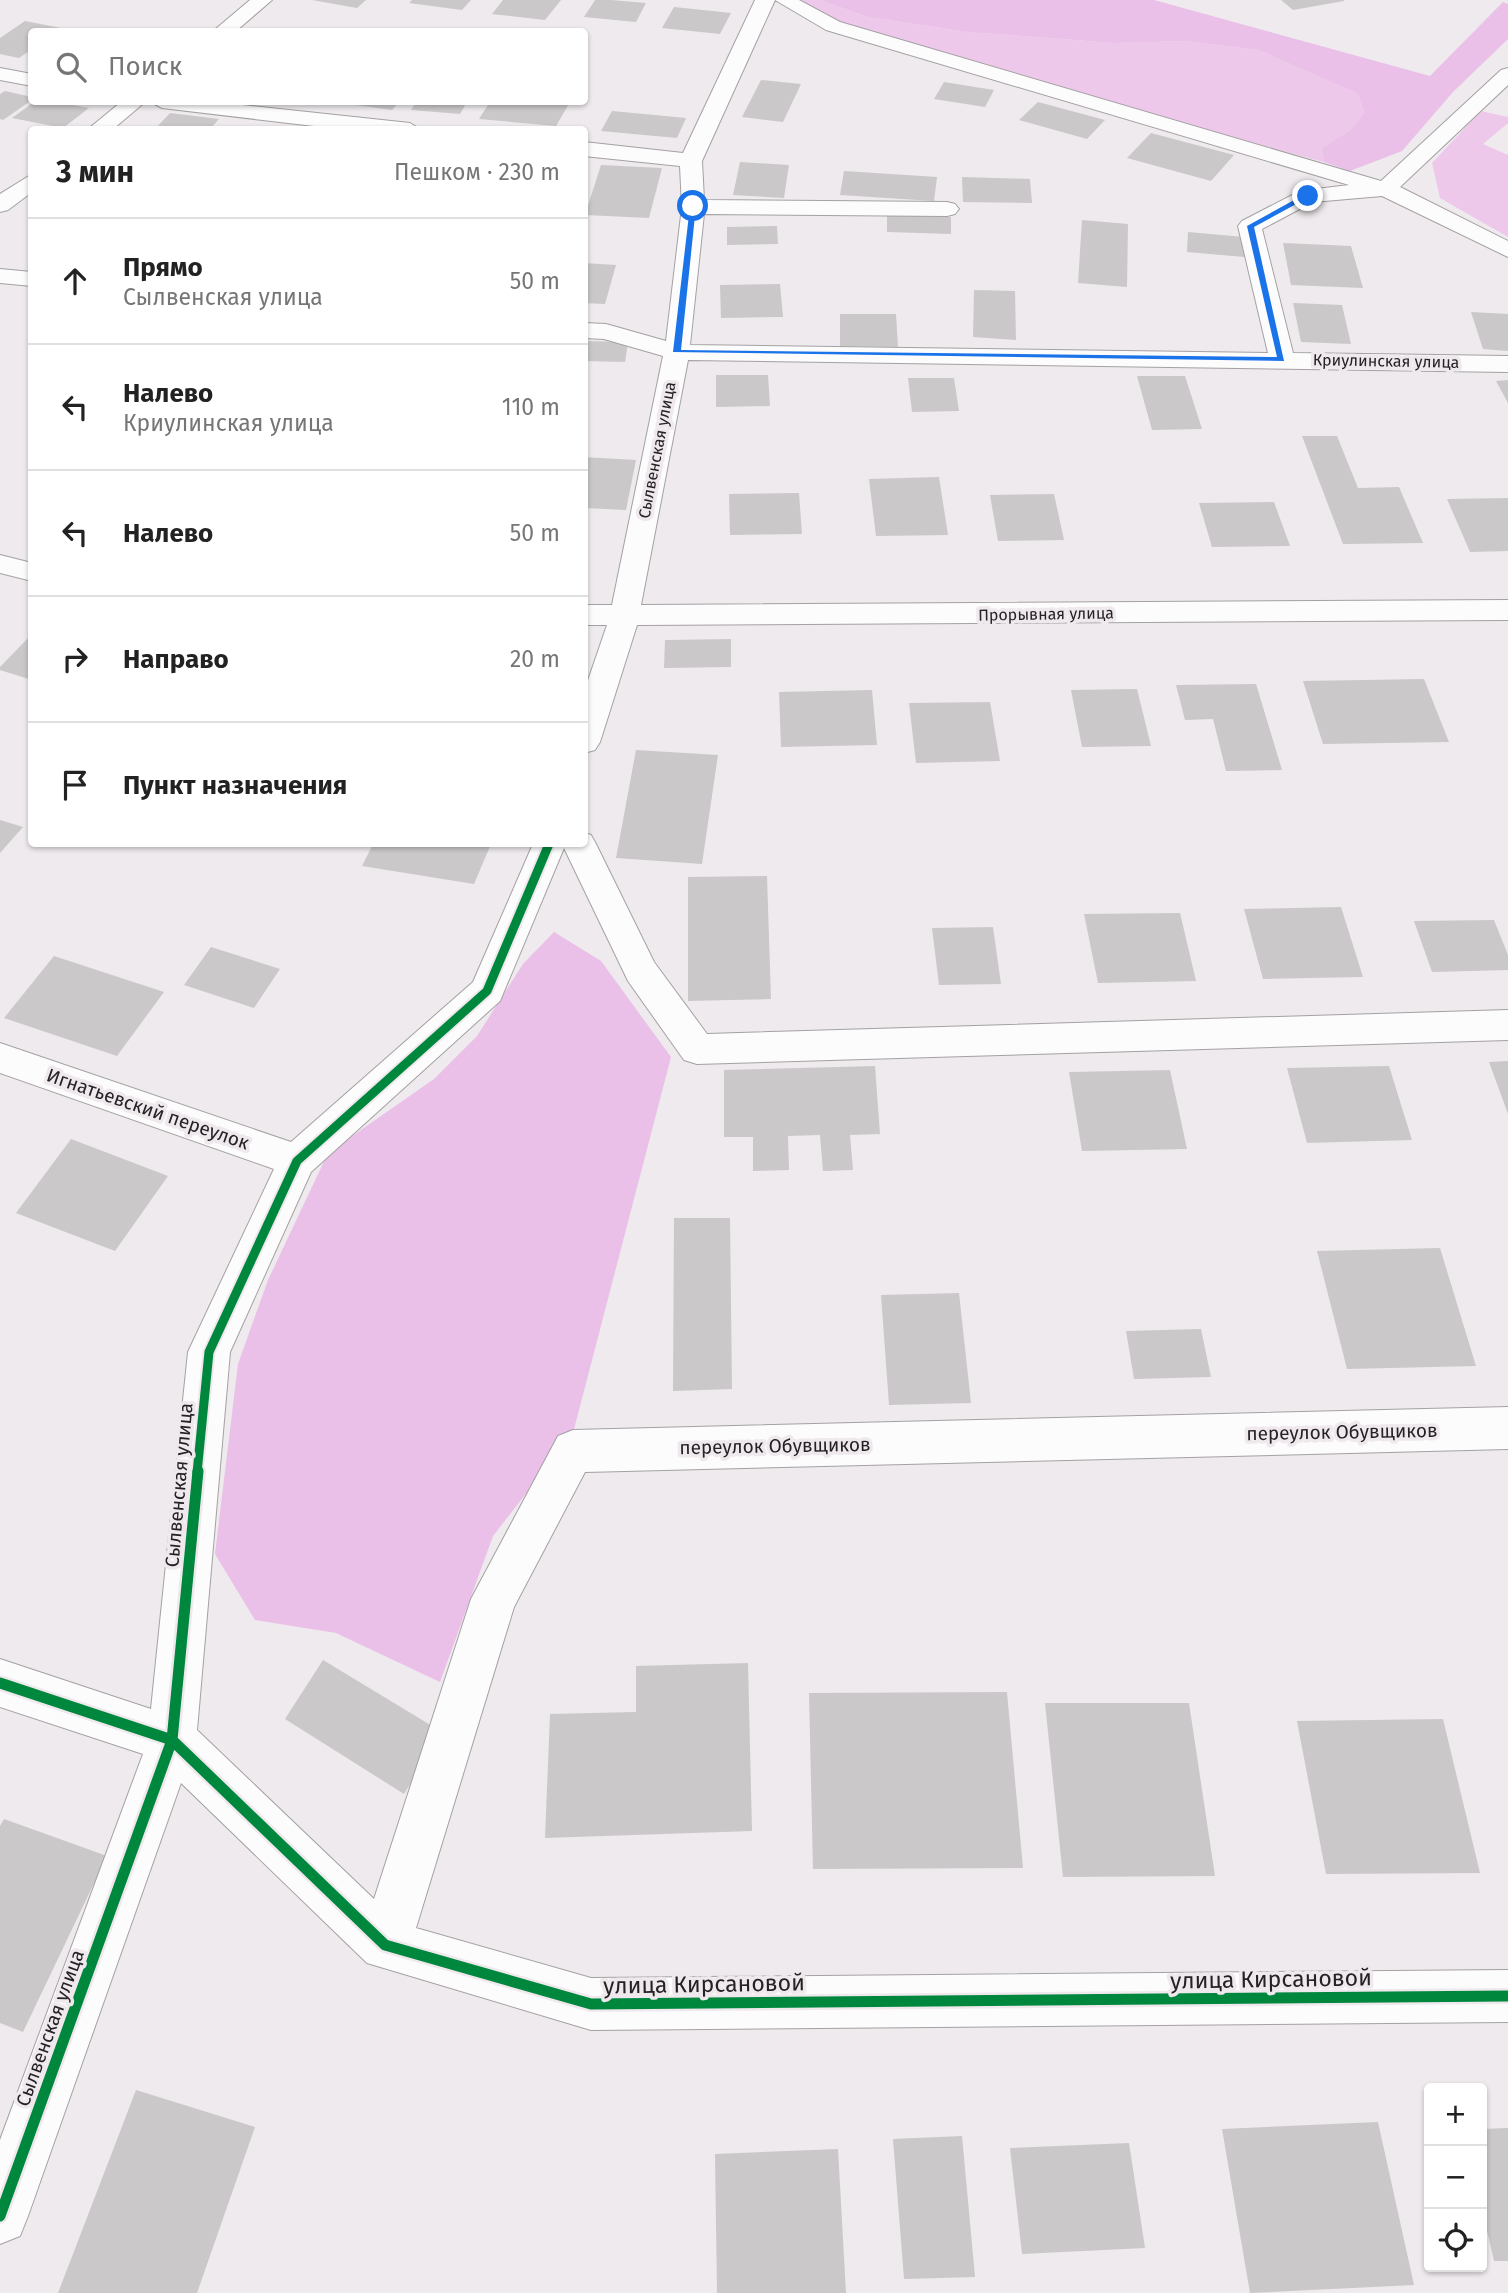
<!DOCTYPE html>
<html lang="ru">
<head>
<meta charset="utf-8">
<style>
	:root { --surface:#fff; --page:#f6f6f6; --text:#222; --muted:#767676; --line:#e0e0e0 }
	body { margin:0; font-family:"Fira Sans",sans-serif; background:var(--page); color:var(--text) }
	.controls { position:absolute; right:21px; bottom:21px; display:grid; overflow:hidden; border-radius:7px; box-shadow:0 2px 5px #0004 }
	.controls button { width:63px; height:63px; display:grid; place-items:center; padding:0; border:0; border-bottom:2px solid var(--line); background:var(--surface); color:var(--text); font:35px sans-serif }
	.stop { position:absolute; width:21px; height:21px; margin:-16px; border:5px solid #1a73e8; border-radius:50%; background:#fff }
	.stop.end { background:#1a73e8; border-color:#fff; box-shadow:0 2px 7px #0008 }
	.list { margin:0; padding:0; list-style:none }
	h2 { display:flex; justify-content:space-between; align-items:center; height:91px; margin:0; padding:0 28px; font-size:30px }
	h2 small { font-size:23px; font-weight:400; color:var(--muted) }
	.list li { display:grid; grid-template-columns:46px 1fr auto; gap:21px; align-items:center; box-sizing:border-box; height:126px; padding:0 28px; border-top:2px solid var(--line) }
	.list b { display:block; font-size:26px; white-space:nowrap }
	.list p { margin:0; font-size:23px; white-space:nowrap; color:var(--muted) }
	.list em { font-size:23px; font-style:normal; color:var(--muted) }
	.icon { flex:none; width:38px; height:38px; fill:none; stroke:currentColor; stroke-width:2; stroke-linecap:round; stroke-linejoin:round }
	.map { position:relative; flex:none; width:1508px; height:2293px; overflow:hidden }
	.search { position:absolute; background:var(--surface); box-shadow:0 2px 5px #0004; left:28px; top:28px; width:560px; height:77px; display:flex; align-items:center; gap:18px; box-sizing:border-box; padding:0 24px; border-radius:7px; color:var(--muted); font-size:26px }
	.panel { position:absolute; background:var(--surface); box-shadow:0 2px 5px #0004; left:28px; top:126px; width:560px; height:721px; border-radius:7px }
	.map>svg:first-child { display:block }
	.green { fill:#eec8eb }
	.forest { fill:#eabfe8 }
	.building { fill:#cbc8ca }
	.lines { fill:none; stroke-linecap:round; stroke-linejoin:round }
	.street-casing { stroke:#a4a1a3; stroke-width:2 }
	.street { fill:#fcfcfc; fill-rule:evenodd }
	.cycleway-far1-casing { stroke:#efe9ee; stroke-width:13 }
	.cycleway-casing { stroke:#efe9ee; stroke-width:16 }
	.cycleway-far1 { stroke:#00873e; stroke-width:9 }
	.cycleway { stroke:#00873e; stroke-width:11 }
	.route { fill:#1a73e8 }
	.labels { text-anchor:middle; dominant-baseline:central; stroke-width:7; stroke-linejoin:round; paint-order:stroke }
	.far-street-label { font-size:16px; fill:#242224; stroke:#efe9ee }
	.street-label { font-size:19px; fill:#242224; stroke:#efe9ee }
	.near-street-label { font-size:23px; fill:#242224; stroke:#efe9ee }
</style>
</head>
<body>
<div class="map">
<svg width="1508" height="2293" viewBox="0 0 1508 2293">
	<rect width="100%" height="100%" fill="#eeeaed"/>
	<path class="green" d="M794,0H820L868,17L968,32L1114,43L1184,41L1259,50L1358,94L1364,113L1350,130L1322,148L1324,162L1168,120L838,22Z
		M1481,111L1508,117V123L1483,144L1508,155V237L1440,198L1432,163Z"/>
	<path class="forest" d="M820,0H1154L1430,76L1503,2L1508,4V39L1453,92L1402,151L1350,171L1324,162L1322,148L1350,130L1364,113L1358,94L1259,50L1184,41L1114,43L968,32L868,17Z
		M554,932L601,961L671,1057L573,1433L493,1536L440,1682L336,1633L255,1620L215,1554L238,1364L268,1280L328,1153L434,1079L477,1036L523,964Z"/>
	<path class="building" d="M312,0H366L357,8Z
		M412,0H471L462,10L409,3Z
		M503,0H561L545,20L492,14Z
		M595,0H611L646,3L636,22L584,17Z
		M1281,0H1344V1L1293,10Z
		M674,7L731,13L720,34L662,28Z
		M25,21L61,28L57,32H32V49L19,58L0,54V38Z
		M761,80L801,84L783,122L742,117Z
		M944,82L994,90L985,107L934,99Z
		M5,91L32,97V100L3,120L0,119V94Z
		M34,102H56L89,108L63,128L12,118Z
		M333,102H399L392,110Z
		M416,102H467L460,114L411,110Z
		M490,102H570L556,126L479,119Z
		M1038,102L1105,120L1087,139L1019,120Z
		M612,111L686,118L677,138L601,131Z
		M170,113L219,119L209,130H154Z
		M1151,133L1234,155L1211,181L1127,158Z
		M740,162L789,165L784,198L733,195Z
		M601,165L662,168L649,218L585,215Z
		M844,171L937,177L934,201L840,195Z
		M962,177L1030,179L1032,203L963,202Z
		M887,215L951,217V234L887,232Z
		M1082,220L1128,224L1127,287L1078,283Z
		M777,226L778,244L727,245V227Z
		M1188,232L1244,237V257L1187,252Z
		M1283,243L1351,246L1363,288L1291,285Z
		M584,263L616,265L605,304L584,303Z
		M780,284L783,317L721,318L720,285Z
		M974,290L1015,291L1016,340L973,337Z
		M1293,303L1342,305L1351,344L1301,342Z
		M1471,312L1508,314V351L1483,349Z
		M840,314H896L898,347L840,346Z
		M584,341L628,342L625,362L584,361Z
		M716,375H768L770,406L716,407Z
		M1137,376H1185L1202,429L1152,430Z
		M908,378H954L959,411L912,412Z
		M1508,380V403L1496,381Z
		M1302,436H1337L1358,488L1399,487L1423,543L1343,544Z
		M584,457L636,460L626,510L584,508Z
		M939,477L948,535L876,536L869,479Z
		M799,493L802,534L730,535L729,494Z
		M1054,494L1064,540L998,541L990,495Z
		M1508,498V551L1470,552L1447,499Z
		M1274,502L1290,546L1212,547L1199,503Z
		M32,634V680L0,670V667Z
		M731,639V667L664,668L665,640Z
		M1424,679L1449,742L1323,744L1303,681Z
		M1256,684L1282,770L1226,771L1213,719L1185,720L1176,685Z
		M1137,689L1151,746L1082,747L1071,690Z
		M872,690L877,745L781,747L779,692Z
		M990,702L1000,761L916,763L909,703Z
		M636,750L718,755L702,864L616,858Z
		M0,820L23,827L0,853Z
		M373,844H491L474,884L362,866Z
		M767,876L771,999L688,1001V877Z
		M1341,907L1363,977L1263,979L1244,909Z
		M1180,913L1196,981L1098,983L1084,914Z
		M1494,920L1508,955V970L1432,972L1414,921Z
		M993,927L1001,984L939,985L932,928Z
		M211,947L280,969L254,1008L184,985Z
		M54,956L164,992L117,1056L4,1018Z
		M1508,1061V1114L1489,1062Z
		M875,1066L880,1134L850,1135L853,1170L823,1171L820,1135L788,1136L789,1170L753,1171V1137H724V1070Z
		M1389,1066L1412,1140L1307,1143L1287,1068Z
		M1170,1070L1187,1149L1082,1151L1069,1072Z
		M71,1139L168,1176L115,1251L16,1213Z
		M674,1218H730L732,1389L673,1391Z
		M1440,1248L1476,1366L1347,1369L1317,1251Z
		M959,1293L971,1403L889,1405L881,1295Z
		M1201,1329L1211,1377L1134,1379L1126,1331Z
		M323,1660L442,1732L404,1794L285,1719Z
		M748,1663L752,1831L545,1838L550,1714L636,1712V1666Z
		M1007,1692L1023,1868L813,1869L809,1693Z
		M1045,1703H1189L1215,1876L1063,1877Z
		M1443,1719L1480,1873L1326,1874L1297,1721Z
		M4,1819L107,1856L23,2032L0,2023V1826Z
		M136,2090L255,2127L197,2293H58Z
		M1378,2122L1414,2285L1250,2293L1222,2129Z
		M1508,2128V2261H1494L1482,2209V2129Z
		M962,2136L975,2277L904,2279L893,2139Z
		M1129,2143L1145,2248L1022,2254L1010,2148Z
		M838,2149L846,2293H717L715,2154Z"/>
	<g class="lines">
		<g class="street-casing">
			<path id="street" d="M250,0H272L235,32H212Z
				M755,0H799L840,22L1381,181L1501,70L1508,68V85L1400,187L1508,241V257L1382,196L1313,202L1262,229L1293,353L1508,356V372L688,360L641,605L1508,600V620L637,625L600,742L595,750L584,753V692L607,625H584V605H612L663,356L604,339L584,338V323L606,324L666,341L682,207L680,166L584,156V142L683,153ZM775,0L826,30L1349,185L1300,191L1242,221L1238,226L1268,353L690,345L704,214L947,216L955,214L959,209L955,204L947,202L704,200L702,161Z
				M0,68L32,74V86L0,80Z
				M121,102H145L112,130H87Z
				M151,102H214L410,123L421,130H348L162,108Z
				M32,174V192L8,210L0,212V194Z
				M0,269L32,272V286L0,283Z
				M0,555L32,563V581L0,573Z
				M584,833L591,835L596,844L654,962L707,1034L1508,1010V1040L697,1064L684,1060L628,981L564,848L500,1001L311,1172L230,1352L197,1730L374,1899L471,1599L558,1436L573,1430L1508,1407V1449L585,1472L514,1607L416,1928L591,1978L1508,1970V2022L591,2030L367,1963L181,1783L28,2216L20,2236L0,2244V2140L143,1754L0,1707V1659L151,1709L188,1352L274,1169L0,1073V1043L291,1142L473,982L533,844H584Z"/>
		</g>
		<use href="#street" class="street"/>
		<g class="cycleway-far1-casing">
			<path id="cycleway-far1" d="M197,1473L209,1352L297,1161L487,991L549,844"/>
		</g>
		<g class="cycleway-casing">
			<path id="cycleway" d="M0,1683L172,1740L385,1945L591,2004L1508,1996
				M0,2216L172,1740L198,1471"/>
		</g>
		<use href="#cycleway-far1" class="cycleway-far1"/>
		<use href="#cycleway" class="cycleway"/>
	</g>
	<path class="route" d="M1305,194L1311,196L1254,227L1284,361L673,352L690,206L693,204L696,206L681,350L1277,357L1247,226Z"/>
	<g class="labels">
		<g class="far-street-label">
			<text transform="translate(1386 361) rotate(1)">Криулинская улица</text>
			<text transform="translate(657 450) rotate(-79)">Сылвенская улица</text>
			<text transform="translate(1046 614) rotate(-1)">Прорывная улица</text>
		</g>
		<g class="street-label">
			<text transform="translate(148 1109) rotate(19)">Игнатьевский переулок</text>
			<text transform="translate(1342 1432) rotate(-1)">переулок Обувщиков</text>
			<text transform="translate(775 1446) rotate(-1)">переулок Обувщиков</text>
			<text transform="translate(179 1485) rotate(-85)">Сылвенская улица</text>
			<text transform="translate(50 2028) rotate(-70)">Сылвенская улица</text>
		</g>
		<g class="near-street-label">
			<text transform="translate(1271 1979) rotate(-1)">улица Кирсановой</text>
			<text transform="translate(704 1984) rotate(-1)">улица Кирсановой</text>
		</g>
	</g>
</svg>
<div class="controls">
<button>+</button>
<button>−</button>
<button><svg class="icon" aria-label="locate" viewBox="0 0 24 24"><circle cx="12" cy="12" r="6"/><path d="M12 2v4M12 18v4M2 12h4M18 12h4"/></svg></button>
</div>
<div class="stop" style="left:693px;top:206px"></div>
<div class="stop end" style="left:1308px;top:196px"></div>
<div class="search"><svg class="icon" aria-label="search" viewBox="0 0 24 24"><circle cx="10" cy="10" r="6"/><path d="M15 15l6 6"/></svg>Поиск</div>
<section class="panel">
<h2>3 мин<small>Пешком · 230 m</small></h2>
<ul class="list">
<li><svg class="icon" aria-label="ahead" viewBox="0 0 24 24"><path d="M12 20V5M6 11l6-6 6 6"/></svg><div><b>Прямо</b><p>Сылвенская улица</p></div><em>50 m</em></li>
<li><svg class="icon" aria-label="left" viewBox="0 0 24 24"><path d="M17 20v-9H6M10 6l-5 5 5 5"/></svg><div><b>Налево</b><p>Криулинская улица</p></div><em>110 m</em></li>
<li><svg class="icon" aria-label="left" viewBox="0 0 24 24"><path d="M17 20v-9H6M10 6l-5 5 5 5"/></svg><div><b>Налево</b></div><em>50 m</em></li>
<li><svg class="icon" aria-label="right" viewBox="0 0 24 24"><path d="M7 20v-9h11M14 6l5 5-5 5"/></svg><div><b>Направо</b></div><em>20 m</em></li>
<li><svg class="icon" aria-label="arrive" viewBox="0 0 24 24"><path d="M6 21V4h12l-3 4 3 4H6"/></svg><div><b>Пункт назначения</b></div></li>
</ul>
</section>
</div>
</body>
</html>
